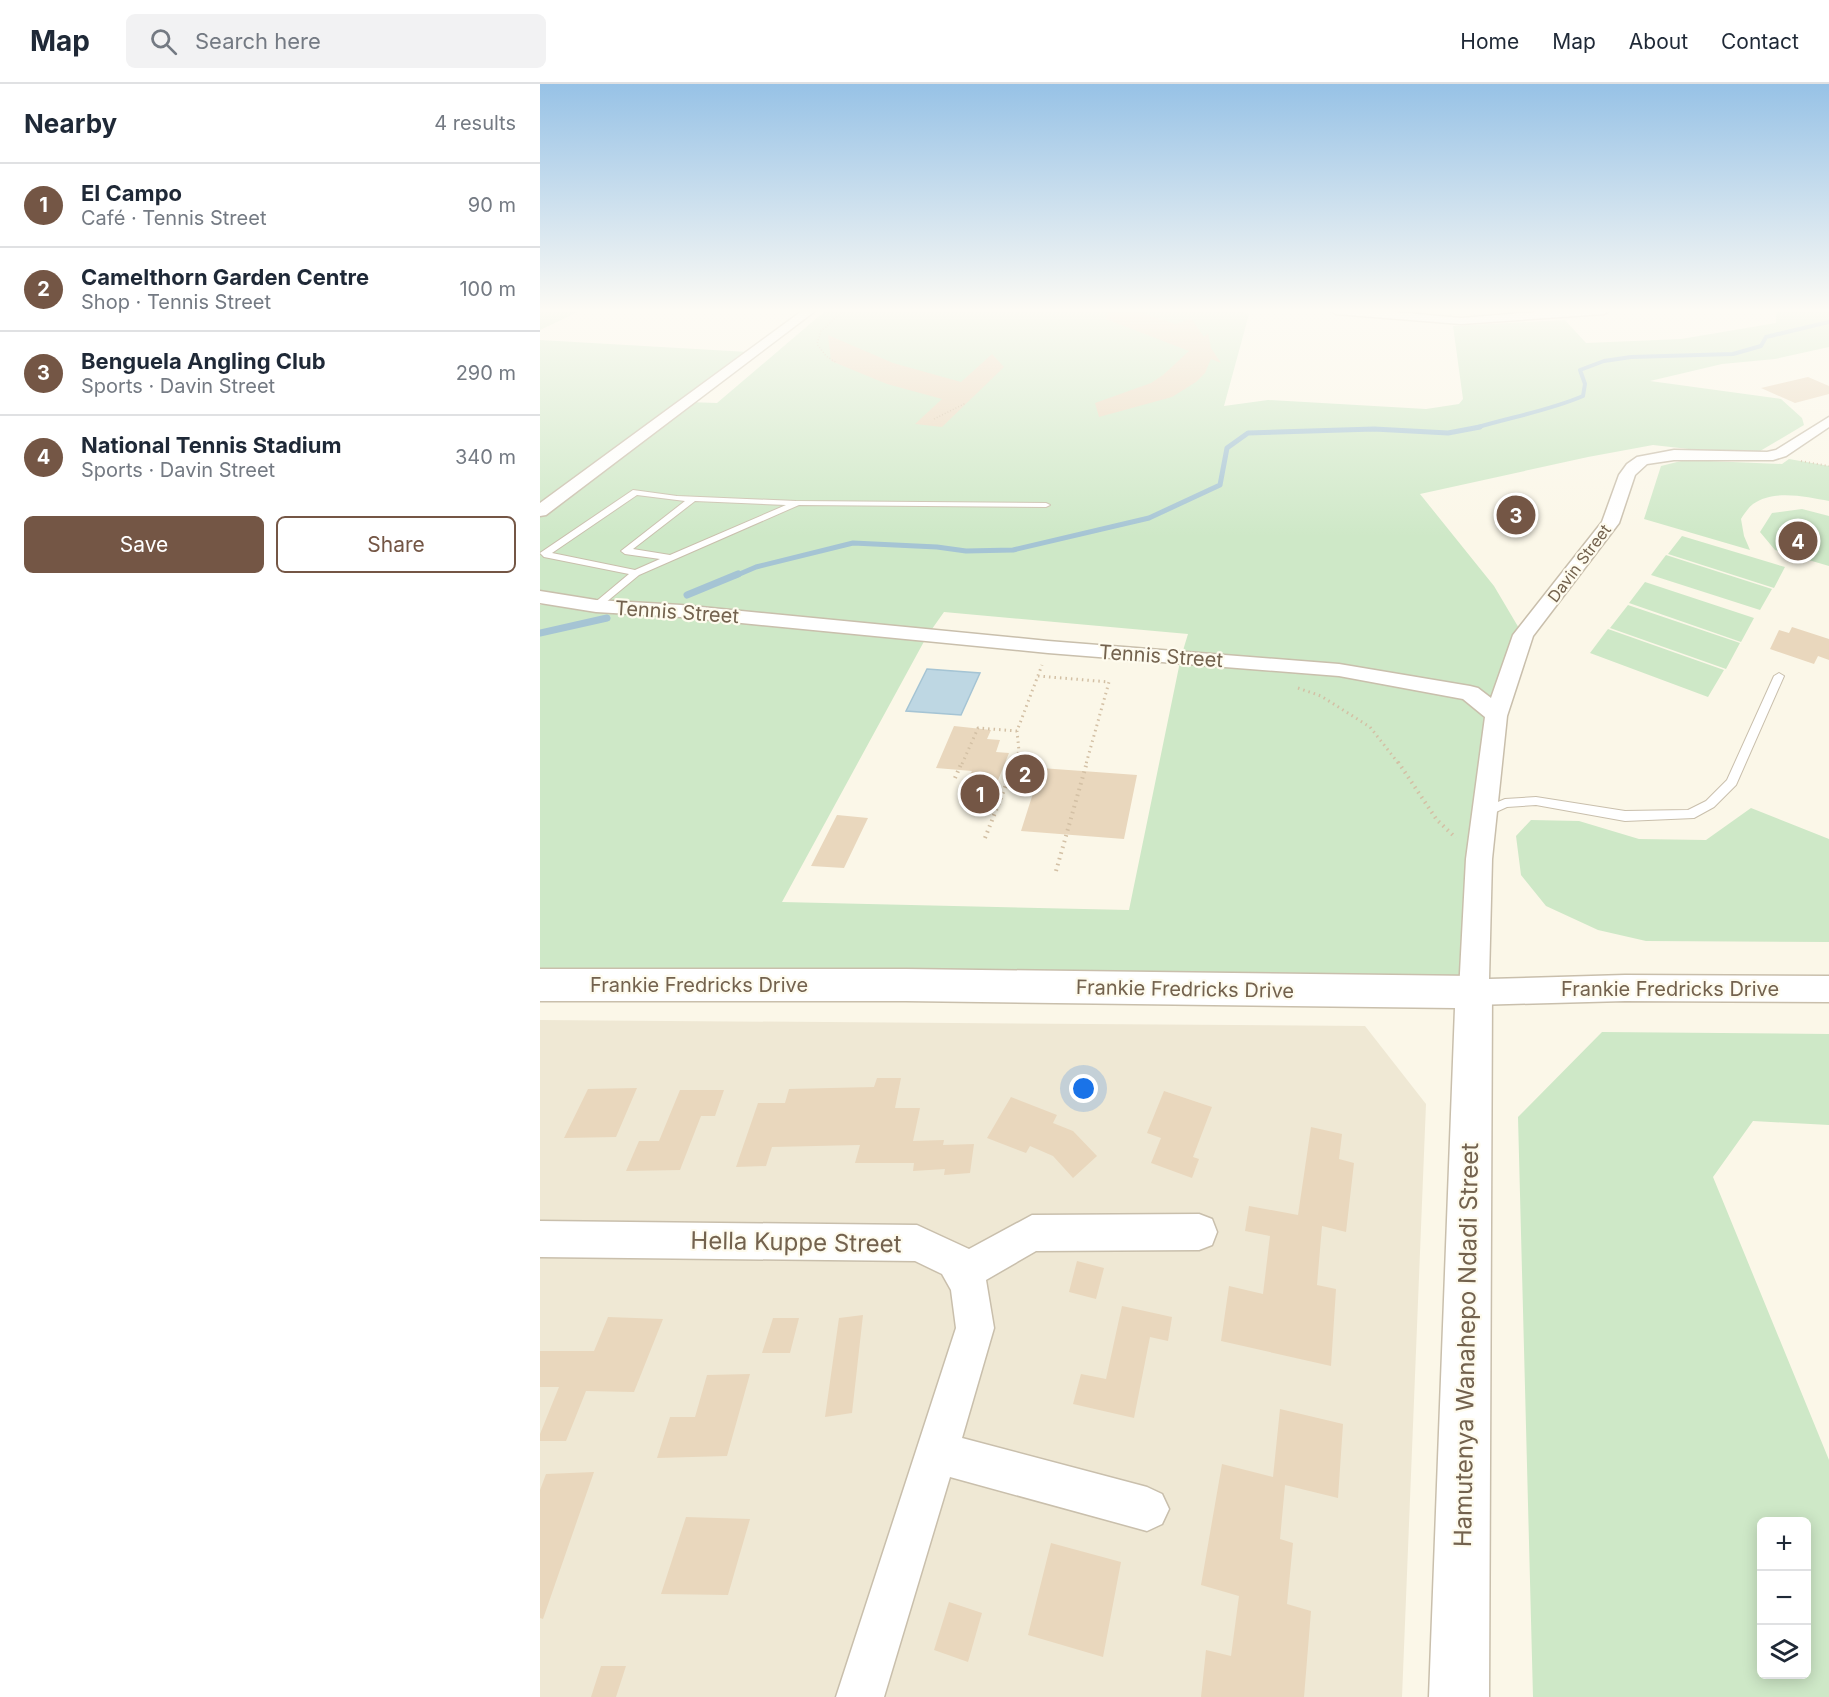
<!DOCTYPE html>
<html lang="en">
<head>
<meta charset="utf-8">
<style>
	:root { --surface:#fff; --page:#f2f2f3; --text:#1f2937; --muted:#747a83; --line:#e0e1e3; --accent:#745645 }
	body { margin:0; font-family:Inter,sans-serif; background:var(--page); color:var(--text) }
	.controls { position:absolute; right:18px; bottom:18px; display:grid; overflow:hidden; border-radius:9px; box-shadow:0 3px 15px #0003 }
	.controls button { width:54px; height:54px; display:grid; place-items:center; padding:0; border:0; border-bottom:2px solid var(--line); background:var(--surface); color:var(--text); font:30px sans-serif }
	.you { position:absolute; left:544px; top:1005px; width:21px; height:21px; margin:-15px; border:4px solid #fff; border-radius:50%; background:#1a73e8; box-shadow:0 0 0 9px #1a73e833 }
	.badge { display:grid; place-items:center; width:39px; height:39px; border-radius:50%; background:var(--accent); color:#fff; font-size:20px; font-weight:700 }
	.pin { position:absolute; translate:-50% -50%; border:3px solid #fff; box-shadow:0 2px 6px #0006 }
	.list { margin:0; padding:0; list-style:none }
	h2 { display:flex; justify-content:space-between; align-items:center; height:78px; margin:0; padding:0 24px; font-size:26px }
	h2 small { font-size:20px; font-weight:400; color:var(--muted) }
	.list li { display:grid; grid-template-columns:39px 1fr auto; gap:18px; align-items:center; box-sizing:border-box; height:84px; padding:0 24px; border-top:2px solid var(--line) }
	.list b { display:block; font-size:22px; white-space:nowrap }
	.list p { margin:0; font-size:20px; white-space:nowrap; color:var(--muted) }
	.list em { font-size:20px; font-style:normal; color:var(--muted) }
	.actions { display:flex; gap:12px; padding:18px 24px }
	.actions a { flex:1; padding:14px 0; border:2px solid var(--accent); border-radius:9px; text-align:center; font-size:21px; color:var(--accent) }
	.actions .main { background:var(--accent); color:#fff }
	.icon { flex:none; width:33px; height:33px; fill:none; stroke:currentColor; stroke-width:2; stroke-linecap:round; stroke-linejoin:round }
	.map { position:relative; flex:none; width:1289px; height:1613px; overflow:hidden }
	header { display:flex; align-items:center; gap:36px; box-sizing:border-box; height:84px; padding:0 30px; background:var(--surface); border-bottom:2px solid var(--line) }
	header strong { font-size:28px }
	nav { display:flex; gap:33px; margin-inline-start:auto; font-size:21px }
	.search { width:420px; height:54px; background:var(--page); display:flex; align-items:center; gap:15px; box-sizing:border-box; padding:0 21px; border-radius:9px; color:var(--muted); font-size:22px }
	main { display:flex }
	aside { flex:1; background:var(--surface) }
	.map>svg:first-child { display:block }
	.residential { fill:#efe8d4 }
	.green { fill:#cee8c7; fill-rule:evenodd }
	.water { fill:#bed7e3; stroke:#a5c4d4; stroke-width:1.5 }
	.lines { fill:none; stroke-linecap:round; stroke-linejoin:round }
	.stream-far2 { stroke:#a5c4d4; stroke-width:4 }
	.stream-far1 { stroke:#a5c4d4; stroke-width:5 }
	.stream { stroke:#a5c4d4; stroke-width:7 }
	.building { fill:#e9d7bd }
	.service-casing { stroke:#c9bfac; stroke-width:2 }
	.minor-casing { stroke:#c9bfac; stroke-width:3 }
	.tertiary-casing { stroke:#c9bfac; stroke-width:3 }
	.path-far3 { stroke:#d3c0a5; stroke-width:1.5; stroke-dasharray:1 2; stroke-linecap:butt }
	.path-far2 { stroke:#d3c0a5; stroke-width:2; stroke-dasharray:1 3; stroke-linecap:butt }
	.path-far1 { stroke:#d3c0a5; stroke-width:3; stroke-dasharray:1.5 4; stroke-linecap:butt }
	.path { stroke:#d3c0a5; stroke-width:4; stroke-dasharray:1.5 4.5; stroke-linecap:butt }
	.service { fill:#fff; fill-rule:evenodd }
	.minor { fill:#fff; fill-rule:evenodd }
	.tertiary { fill:#fff; fill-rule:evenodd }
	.labels { text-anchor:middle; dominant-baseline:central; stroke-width:4.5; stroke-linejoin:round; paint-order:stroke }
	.far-street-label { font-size:16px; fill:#73624e; stroke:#fefbee }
	.street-label { font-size:20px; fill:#73624e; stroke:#fefbee }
	.near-street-label { font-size:24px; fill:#73624e; stroke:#fefbee }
</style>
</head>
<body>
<header>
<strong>Map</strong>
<div class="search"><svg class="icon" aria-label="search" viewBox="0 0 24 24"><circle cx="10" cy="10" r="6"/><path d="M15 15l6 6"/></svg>Search here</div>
<nav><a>Home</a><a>Map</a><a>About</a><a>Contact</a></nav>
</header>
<main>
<aside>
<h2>Nearby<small>4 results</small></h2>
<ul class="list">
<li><span class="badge">1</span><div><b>El Campo</b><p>Café · Tennis Street</p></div><em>90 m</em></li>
<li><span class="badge">2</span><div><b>Camelthorn Garden Centre</b><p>Shop · Tennis Street</p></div><em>100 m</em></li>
<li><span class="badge">3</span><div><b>Benguela Angling Club</b><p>Sports · Davin Street</p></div><em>290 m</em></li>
<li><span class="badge">4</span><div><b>National Tennis Stadium</b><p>Sports · Davin Street</p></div><em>340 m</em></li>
</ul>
<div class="actions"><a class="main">Save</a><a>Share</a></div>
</aside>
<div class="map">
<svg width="1289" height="1613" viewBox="0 0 1289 1613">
	<rect width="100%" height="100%" fill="#fbf7e8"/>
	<path class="residential" d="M0,936L825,942L886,1020L862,1613H0Z"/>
	<path class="green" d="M2,227H40L0,246V228Z
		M285,227H701L709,230L684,322L728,316L886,325L919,320L923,315L913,242L1025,236L1046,259L1141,255L1236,239V227H1289V263L1235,275L1182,280L1110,297L1241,315L1262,334L1264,341L1215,370L1202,371L1113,361L1048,373L880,410L954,502L983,551L956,632L934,908L0,897V521L18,518L0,513V427L147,318L177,319ZM404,528L648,550L641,573L589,826L242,818L387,552Z
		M0,256L208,268L0,421Z
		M1249,375L1289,382V417C1267,413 1234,405 1213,420C1209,423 1204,430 1201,435L1204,452L1210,466L1104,435L1121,382L1145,376L1242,380Z
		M1262,425L1289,432V482L1235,466L1220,448L1232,429Z
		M1142,452L1245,483L1234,504L1128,470Z
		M1126,471L1232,505L1220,526L1111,491Z
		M1105,498L1214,534L1201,558L1089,519Z
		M1088,521L1200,559L1186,585L1070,544Z
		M1068,545L1184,586L1168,613L1050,569Z
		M1211,724L1289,755V858L1106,857L1058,846L1006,822L981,791L976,752L991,736L1039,737L1099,755L1166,756Z
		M1062,948L1289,950V1041L1213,1037L1173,1093L1289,1376V1613H993L978,1033ZM1222,1438H1266V1590H1222Z"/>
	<path class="water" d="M387,585L440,589L421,631L366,627Z"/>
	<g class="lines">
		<path class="stream-far2" d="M935,344C971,333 1008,327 1043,312L1045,300L1040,286L1064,277L1091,273L1193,270L1221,262L1226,253L1289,238"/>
		<path class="stream-far1" d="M195,492L216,483L313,459L397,463L426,467L473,466L609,434L680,401L687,364L708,349L834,345L908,349L940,343"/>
		<path class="stream" d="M147,511L198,490
			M0,549L67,534"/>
	</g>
	<path class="building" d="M569,227H596L636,240L651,234L664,253L668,249L671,264L681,279L671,275L665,289L656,298L632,313L559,333L555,319L611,299L623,291L649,267L566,235Z
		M288,251L353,279L421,298L452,270L464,283L402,343L375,340L402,315L347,300L291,277Z
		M1268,293L1289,302V310L1255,319L1221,304Z
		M1252,543L1289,555V576L1278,572L1274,580L1230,565L1239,546L1249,549Z
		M414,642L451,646L447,655L460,656L456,668L469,669L448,721L420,718L432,693L429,692L432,687L396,684Z
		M501,684L597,691L584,755L481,747Z
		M297,731L328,734L304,784L271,782Z
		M337,994H361L355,1024H380L373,1057L404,1056L403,1061L434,1060L430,1089L404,1091L405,1085L373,1087L374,1079H315L320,1061L232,1063L226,1082L196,1083L218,1019H245L249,1005L334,1003Z
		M97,1004L76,1053L24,1054L48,1005Z
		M140,1006H184L175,1032H161L140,1086L86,1087L99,1057H119Z
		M624,1007L672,1023L653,1073L659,1075L652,1094L611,1079L621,1054L607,1049Z
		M471,1013L517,1031L513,1039L533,1047L557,1072L533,1094L513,1072L490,1062L486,1069L447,1054Z
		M771,1043L802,1050L799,1075L814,1079L806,1148L782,1142L777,1201L796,1205L791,1282L681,1257L689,1202L723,1210L730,1152L705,1147L709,1122L758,1131Z
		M537,1177L564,1184L556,1215L529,1208Z
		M582,1222L632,1233L628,1257L610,1253L594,1334L533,1320L541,1290L566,1295Z
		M323,1231L312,1329L285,1333L299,1234Z
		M68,1233L123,1235L94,1308L46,1307L26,1357H0V1350L19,1303H0V1267H54Z
		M233,1234H259L250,1269H222Z
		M210,1290L187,1372L117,1374L130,1333H155L167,1291Z
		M740,1325L803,1340L798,1414L745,1401L740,1455L753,1459L747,1520L771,1527L764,1613H661L666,1566L691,1572L699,1512L661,1501L682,1380L733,1393Z
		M54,1388L3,1535L0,1534V1406L6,1390Z
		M146,1433L210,1435L188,1511L121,1510Z
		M511,1459L581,1478L563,1573L488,1551Z
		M409,1518L442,1529L428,1578L394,1566Z
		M61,1582H86L76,1613H51Z"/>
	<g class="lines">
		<g class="service-casing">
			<path id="service" d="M93,406L137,412L256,417L506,419L510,421L506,423L259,421L99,491L59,524H53V520L89,490L4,473L0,469ZM97,411L145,417L81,467L85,470L120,475L95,486L12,469ZM155,417L246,421L130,471L93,465Z
				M1239,589L1244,592L1196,701L1174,723L1154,734L1085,737L996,721L967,723L945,733L939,728L941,725L965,715L996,713L1085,727L1148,726L1166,717L1187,696L1234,592Z"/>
		</g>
		<g class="minor-casing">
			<path id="minor" d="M262,227H275L6,431L0,432V419Z
				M791,227H844L921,234L1009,227H1069L1064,230L921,240L796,230Z
				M1289,333V343L1246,372L1233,376H1134L1107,380L1095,391L1079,439L993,552L967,632L952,775L949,895L1085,891L1289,892V918L1085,917L934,921L923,917L919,908L926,775L945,633L923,615L799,592L508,569L141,533L56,528L0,519V507L56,516L141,521L508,557L799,580L930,602L938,604L951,614L973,551L1062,438L1079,391L1087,380L1097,373L1134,366L1227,368L1236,366Z
				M659,1130L672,1135L677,1148L672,1161L659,1166L496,1167L446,1196L454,1244L422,1354L607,1403L622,1410L629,1425L622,1440L607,1447L410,1393L344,1613H296L416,1244L411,1206L402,1190L375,1177L0,1173V1137L377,1141L429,1165L492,1131Z"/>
		</g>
		<g class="tertiary-casing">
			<path id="tertiary" d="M0,885H366L934,892L947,897L952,908L949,1613H889L915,924L366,917H0Z"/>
		</g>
		<path class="path-far3" d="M291,227L302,228L281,247L277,260L286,272L297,279
			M394,335L426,319"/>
		<path class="path-far2" d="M1261,377L1289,382"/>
		<path class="path-far1" d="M498,592L569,598L546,680
			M758,604L781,612L830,643L859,680
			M422,680L438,644L477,647L502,581
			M474,680L479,667L477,647"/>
		<path class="path" d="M858,678L897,736L916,754
			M415,694L422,678
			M445,754L475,678
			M516,787L547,678"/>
		<use href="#service" class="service"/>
		<use href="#minor" class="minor"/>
		<use href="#tertiary" class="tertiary"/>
	</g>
	<linearGradient id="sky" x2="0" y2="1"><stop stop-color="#97c2e6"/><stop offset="0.5" stop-color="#fdfbf5"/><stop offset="1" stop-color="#fdfbf5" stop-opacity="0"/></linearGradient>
	<rect width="1289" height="453" fill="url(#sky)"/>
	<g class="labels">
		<g class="far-street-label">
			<text transform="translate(1039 479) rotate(-53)">Davin Street</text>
		</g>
		<g class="street-label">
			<text transform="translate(137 528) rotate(4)">Tennis Street</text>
			<text transform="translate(621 572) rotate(4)">Tennis Street</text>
			<text x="159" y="901">Frankie Fredricks Drive</text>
			<text transform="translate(645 905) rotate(1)">Frankie Fredricks Drive</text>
			<text x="1130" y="905">Frankie Fredricks Drive</text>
		</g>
		<g class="near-street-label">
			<text transform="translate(256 1158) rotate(1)">Hella Kuppe Street</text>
			<text transform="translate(926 1261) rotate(-89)">Hamutenya Wanahepo Ndadi Street</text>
		</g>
	</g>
</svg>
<div class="controls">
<button>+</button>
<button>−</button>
<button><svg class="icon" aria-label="layers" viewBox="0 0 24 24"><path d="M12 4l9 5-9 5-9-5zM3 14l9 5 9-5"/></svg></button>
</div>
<div class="you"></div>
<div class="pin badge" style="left:440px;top:710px">1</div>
<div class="pin badge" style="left:485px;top:690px">2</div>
<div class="pin badge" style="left:976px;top:431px">3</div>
<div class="pin badge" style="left:1258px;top:457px">4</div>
</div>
</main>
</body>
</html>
